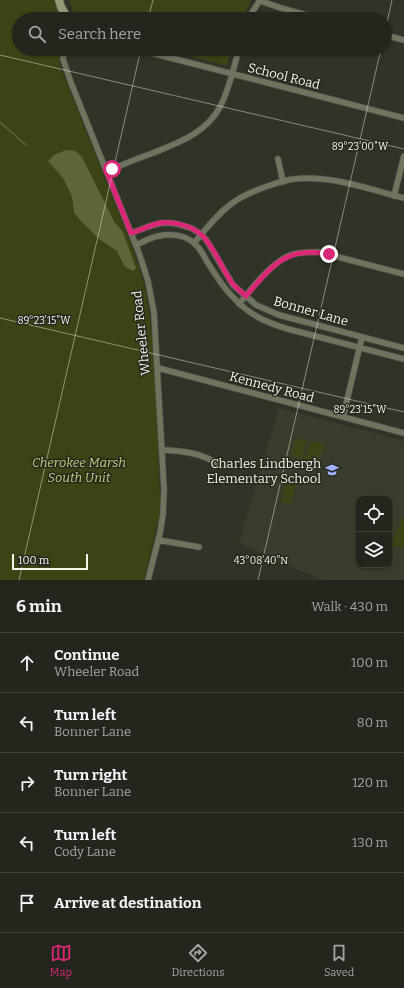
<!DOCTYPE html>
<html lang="en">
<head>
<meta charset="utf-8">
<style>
	:root { --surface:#24261d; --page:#30322a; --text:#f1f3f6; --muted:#a3a5a4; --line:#41433b; --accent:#db2777 }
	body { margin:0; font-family:Bitter,serif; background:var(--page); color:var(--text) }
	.controls { position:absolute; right:12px; bottom:12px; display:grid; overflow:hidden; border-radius:8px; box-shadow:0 1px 3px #0004 }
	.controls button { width:36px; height:36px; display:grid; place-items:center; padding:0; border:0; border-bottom:1px solid var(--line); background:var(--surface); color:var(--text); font:20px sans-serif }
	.scale { position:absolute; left:12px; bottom:10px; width:76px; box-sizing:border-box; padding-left:4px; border:2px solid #f3f5ed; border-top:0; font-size:11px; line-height:14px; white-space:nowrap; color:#f3f5ed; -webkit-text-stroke:3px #26291d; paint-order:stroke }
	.stop { position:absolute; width:12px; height:12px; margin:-9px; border:3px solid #db2777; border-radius:50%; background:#fff }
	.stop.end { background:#db2777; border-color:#fff; box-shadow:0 1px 4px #0008 }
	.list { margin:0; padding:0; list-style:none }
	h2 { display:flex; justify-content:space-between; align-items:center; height:52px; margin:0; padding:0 16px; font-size:17px }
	h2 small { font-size:13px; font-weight:400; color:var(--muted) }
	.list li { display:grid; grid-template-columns:26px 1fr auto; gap:12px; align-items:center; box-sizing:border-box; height:60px; padding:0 16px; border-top:1px solid var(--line) }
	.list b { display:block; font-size:15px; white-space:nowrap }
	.list p { margin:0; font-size:13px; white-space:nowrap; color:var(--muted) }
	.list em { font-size:13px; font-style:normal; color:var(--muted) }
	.icon { flex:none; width:22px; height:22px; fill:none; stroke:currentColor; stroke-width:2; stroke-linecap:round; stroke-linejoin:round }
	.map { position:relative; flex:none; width:404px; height:580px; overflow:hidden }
	.search { position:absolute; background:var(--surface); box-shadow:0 1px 3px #0004; left:12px; right:12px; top:12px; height:44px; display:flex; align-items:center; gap:10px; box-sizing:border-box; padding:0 14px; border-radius:22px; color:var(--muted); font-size:15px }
	.sheet { height:352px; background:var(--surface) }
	nav { display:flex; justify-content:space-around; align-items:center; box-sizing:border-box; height:56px; border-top:1px solid var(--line); background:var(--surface); font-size:11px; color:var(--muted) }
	nav a { display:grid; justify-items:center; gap:2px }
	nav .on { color:var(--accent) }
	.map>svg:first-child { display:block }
	.built { fill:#393d2b; fill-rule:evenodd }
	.green { fill:#3c4416; fill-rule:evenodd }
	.water { fill:#5d6736 }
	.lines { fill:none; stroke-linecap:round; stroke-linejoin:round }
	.stream { stroke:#5d6736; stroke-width:1.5 }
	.street-casing { stroke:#4b4e43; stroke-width:7 }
	.secondary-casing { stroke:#4b4e43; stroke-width:10 }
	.street { stroke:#6f745f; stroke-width:5.5 }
	.secondary { stroke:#929a78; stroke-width:8 }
	.route { stroke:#db2777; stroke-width:5 }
	.ticks { fill:none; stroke:#f3f5ed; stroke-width:1; stroke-opacity:0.45 }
	.labels { text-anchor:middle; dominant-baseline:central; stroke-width:3; stroke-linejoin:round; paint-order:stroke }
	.street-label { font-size:13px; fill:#f3f5ed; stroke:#26291d }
	.park-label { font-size:13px; font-style:italic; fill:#bece81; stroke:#26291d }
	.poi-label { font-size:13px; fill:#f3f5ed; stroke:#26291d; text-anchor:end }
	.ticks-label { font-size:10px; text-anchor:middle; fill:#f3f5ed; stroke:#26291d; stroke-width:3; stroke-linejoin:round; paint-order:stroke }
</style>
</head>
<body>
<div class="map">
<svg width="404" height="580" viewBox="0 0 404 580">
	<rect width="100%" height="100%" fill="#303327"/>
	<path class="built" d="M279,408L404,441V580H322L239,543ZM359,499H389V565H359Z"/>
	<path class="green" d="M0,0H54L55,4L62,19H19V49H59V59L60,66L77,109L131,244L139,267L146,293L155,355L160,503L159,517L144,580H0ZM49,161L90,174L115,223L123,232L136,268L125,267L117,251L99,239L74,213L72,197L63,178Z
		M69,0H250L251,1L241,19H79L74,13Z
		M163,49H231L227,66Z
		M296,438L307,441L301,459L291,456Z
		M311,441L325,445L316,465L305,460Z
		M289,474L298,477L291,504L281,502Z
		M402,517L404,518V548L393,546L392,544Z"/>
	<path class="water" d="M66,150L75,151L82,157L115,223L123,232L136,268L133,271L125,267L117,251L99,239L83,223L74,213L72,197L63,178L48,161L54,155Z"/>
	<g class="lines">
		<path class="stream" d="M0,122L26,145"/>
		<g class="street-casing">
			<path id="street" d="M259,0C279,9 301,13 322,19
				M248,19L260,0
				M385,35L404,40
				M64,49L63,59L70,80L139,253L148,281L154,313L164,489L163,514L160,533L148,580
				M136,49L404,118
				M278,159L283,182
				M106,170L113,169C126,163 139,158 153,153C178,143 206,133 220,107C230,88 233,69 239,49
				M394,196L404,156
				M131,233L150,226L161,223H171L177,224L191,228L201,234L207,241L233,285L256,305L279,315L404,348
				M194,243C206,229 219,212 234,202C243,195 254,191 265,187C274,184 284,180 294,179C332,175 368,189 404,198
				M136,245C143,242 151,237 159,236C169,233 185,235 194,243C199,247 203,254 206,260C214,272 221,285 231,295C248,314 264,322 288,329L404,359
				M239,304C251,289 275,258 294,254C302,252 311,252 319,252L404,274
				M158,368L404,433
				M343,417L362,337
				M162,450C184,451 203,453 221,466
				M158,540L199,547"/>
		</g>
		<g class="secondary-casing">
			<path id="secondary" d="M59,0L61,7L68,19"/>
		</g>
		<use href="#street" class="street"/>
		<use href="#secondary" class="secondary"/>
	</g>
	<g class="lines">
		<path class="route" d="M112,169L106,170L131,233C141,230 150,225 160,223C177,221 197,227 207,241C217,254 223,270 232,283C236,288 241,292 246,296C272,266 285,246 329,254"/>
	</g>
	<path class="ticks" d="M148,19L153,0M385,31L392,0M0,55L404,149M0,318L404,412M19,580L141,49M258,580L381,49"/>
	<defs>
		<g id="school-bare" transform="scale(1.08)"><path d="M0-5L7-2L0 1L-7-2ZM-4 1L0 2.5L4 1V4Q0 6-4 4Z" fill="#a2b2fd" stroke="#26291d" stroke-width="2.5" paint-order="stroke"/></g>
	</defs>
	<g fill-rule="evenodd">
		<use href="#school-bare" x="332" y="470"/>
	</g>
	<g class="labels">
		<g class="street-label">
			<text transform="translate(284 76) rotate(14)">School Road</text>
			<text transform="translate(311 311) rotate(16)">Bonner Lane</text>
			<text transform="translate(141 333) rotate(-96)">Wheeler Road</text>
			<text transform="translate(272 387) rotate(15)">Kennedy Road</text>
		</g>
		<g class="park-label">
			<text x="79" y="462">Cherokee Marsh<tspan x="79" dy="15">South Unit</tspan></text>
		</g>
		<g class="poi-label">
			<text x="321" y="463">Charles Lindbergh<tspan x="321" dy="15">Elementary School</tspan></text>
		</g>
	</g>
	<g class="ticks-label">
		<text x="360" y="150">89°23'00"W</text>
		<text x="44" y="324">89°23'15"W</text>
		<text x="360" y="413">89°23'15"W</text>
		<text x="261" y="564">43°08'40"N</text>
	</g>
</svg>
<div class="controls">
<button><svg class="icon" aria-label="locate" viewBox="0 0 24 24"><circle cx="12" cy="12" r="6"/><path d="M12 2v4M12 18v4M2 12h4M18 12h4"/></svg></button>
<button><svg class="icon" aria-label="layers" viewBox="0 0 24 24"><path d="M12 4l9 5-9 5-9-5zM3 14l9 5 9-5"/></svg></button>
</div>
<div class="scale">100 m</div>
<div class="stop" style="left:112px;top:169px"></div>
<div class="stop end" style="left:329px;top:254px"></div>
<div class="search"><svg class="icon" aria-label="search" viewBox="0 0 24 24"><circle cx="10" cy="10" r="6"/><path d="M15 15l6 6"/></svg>Search here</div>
</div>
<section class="sheet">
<h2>6 min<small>Walk · 430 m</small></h2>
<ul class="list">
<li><svg class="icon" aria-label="ahead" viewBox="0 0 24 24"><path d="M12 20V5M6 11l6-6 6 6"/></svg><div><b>Continue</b><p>Wheeler Road</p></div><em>100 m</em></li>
<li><svg class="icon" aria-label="left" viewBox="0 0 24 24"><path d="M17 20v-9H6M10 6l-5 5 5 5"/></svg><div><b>Turn left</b><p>Bonner Lane</p></div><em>80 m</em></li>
<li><svg class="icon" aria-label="right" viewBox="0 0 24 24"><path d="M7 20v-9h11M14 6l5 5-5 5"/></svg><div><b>Turn right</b><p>Bonner Lane</p></div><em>120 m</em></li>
<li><svg class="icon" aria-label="left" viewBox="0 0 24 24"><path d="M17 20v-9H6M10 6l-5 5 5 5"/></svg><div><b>Turn left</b><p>Cody Lane</p></div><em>130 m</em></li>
<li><svg class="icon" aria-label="arrive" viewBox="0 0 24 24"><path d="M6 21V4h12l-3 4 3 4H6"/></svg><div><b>Arrive at destination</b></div></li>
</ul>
</section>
<nav>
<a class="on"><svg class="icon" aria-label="map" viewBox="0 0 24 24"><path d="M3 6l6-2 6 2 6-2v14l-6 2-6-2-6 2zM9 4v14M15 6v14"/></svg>Map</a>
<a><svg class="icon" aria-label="directions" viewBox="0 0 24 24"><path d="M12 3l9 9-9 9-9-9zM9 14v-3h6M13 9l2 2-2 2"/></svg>Directions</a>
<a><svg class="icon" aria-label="saved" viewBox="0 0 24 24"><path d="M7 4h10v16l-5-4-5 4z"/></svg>Saved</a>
</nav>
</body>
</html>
